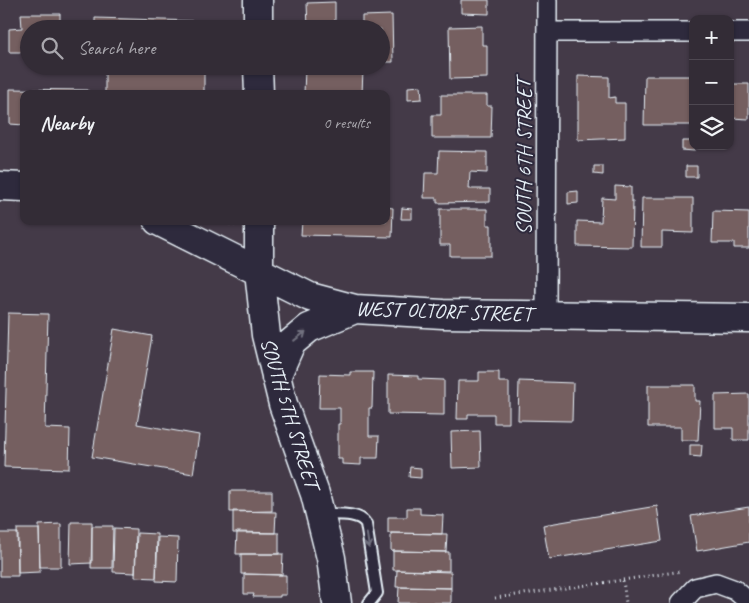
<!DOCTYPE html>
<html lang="en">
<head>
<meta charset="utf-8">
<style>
	:root { --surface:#332c36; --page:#3e3842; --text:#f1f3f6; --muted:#a9a7ad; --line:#4e4851 }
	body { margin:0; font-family:Caveat,sans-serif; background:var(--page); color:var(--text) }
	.controls { position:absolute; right:15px; top:15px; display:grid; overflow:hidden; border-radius:10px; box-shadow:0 1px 4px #0004 }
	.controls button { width:45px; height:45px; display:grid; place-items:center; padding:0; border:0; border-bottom:1px solid var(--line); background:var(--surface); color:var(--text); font:25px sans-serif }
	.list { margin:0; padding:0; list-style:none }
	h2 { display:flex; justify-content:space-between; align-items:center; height:65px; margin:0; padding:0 20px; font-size:21px }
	h2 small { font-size:16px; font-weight:400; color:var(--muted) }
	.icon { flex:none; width:28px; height:28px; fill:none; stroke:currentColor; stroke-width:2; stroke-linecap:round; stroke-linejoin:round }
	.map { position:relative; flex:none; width:749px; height:603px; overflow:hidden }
	.search { position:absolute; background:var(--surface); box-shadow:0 1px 4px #0004; left:20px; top:20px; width:370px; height:55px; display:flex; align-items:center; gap:12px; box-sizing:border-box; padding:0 18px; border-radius:28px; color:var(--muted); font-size:19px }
	.panel { position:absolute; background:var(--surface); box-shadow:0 1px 4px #0004; left:20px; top:90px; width:370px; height:135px; border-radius:10px }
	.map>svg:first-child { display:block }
	.building { fill:#745f61; stroke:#e8f1f8 }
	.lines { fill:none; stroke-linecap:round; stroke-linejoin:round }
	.lane-casing { stroke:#e8f1f8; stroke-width:14 }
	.street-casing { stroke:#e8f1f8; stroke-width:22 }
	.secondary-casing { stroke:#e8f1f8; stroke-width:31 }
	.path { stroke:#e8f1f8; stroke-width:3; stroke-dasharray:1 4; stroke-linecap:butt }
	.lane { stroke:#2f2a3d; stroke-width:10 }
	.street { stroke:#2f2a3d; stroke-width:19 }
	.secondary { stroke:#2f2a3d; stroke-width:28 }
	.oneway { stroke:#70707e }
	.labels { text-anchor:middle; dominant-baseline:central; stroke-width:4; stroke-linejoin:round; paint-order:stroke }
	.street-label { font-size:21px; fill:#e8f1f8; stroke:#2f2a3d }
</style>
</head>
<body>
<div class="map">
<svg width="749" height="603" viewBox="0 0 749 603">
	<rect width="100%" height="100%" fill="#443a48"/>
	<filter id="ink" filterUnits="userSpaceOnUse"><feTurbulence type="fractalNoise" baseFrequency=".02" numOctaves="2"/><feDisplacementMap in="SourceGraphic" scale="10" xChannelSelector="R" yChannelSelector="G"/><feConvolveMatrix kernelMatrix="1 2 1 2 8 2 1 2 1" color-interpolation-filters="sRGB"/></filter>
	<g filter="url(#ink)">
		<path class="building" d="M461,0H489V14L461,13Z
			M335,2V28L362,27V16L392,15L393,62H381V29L308,28L307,3Z
			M21,14H60V22H65V29H29V52H9V29L22,28Z
			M95,18L196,21V29H95Z
			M482,26V45H487V78L450,79L449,27Z
			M105,66H204V92H208V94H105Z
			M305,68L363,69L362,94H304Z
			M578,76L609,77V98L615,97V103H625V138L578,140Z
			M645,76H693V125H644Z
			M730,84H749V119L730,118Z
			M421,86L422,99L408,100V87Z
			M10,89L88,90V94H24V125L10,124Z
			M441,95H487V106H492L491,138H432V115H441Z
			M682,141H693L694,151L682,150Z
			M439,151L487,152V173L470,172L469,189H490V202L437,203V198H424L425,173H438Z
			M594,166H603V175L594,174Z
			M686,166H697V177H686Z
			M615,186L631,187V201H633L632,247L577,246V221L601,222L602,198L615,199Z
			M578,191V203L568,204V192Z
			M642,198H693V233L662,232V247H641Z
			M386,207L393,208L392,237L301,235L302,221H386Z
			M402,208L412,209V219H401Z
			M440,209H487V225H491V256H450V245H440Z
			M713,211L749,212V248H734V243H712Z
			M8,313L48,314L45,428L70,429L69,469L4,467Z
			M114,329L152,336L137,424L199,435L193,474L92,457Z
			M350,372H373L372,408H369V436H379L378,458H361V465L342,464V459H338V424H340V408H319L320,374L350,375Z
			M479,372H499V382H509V423H494V414H468V419H457L458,381H479Z
			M388,375L418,376V379L444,380V415L388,414Z
			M519,381L573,383L572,421L518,420Z
			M648,385H695V401H700L698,440H681V427H648Z
			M749,394V440H733V428H715V395Z
			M480,431L481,467L452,468L451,432Z
			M690,445H702L701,457L690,456Z
			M410,467L421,468V478L409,477Z
			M230,491H272V511L230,512Z
			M657,506L662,541L549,559L543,525Z
			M749,507V542L697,551L691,516Z
			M407,508H420V514L443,515L442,534L388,533V517H407Z
			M233,511L276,512L275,533H233Z
			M71,522H92V563L70,564Z
			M61,524V567H40L39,525Z
			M92,526H113L112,568H91Z
			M114,528L136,529L135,573L113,572Z
			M17,529H39L40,572L18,573Z
			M237,532L279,533V554H236Z
			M0,533H18V576H0Z
			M137,533L157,534L156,578L135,577Z
			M391,533L447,534L446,552L391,551Z
			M158,537L178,538L177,582L156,581Z
			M393,551L449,552V571L393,570Z
			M241,554H283L282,575L241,574Z
			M397,570L451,572V588L396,587Z
			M244,574L286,575V595H280V597H253L254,594H244Z
			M399,587L451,588V603H398Z"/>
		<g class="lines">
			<g class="lane-casing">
				<path id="lane" d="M321,514C333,515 359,511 366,524L377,593L369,603"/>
			</g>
			<g class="street-casing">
				<path id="street" d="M547,32H693
					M730,32H749
					M546,315L547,0
					M681,603L695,588L716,583L735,590L749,602"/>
			</g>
			<g class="secondary-casing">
				<path id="secondary" d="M258,0V29
					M258,66L259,94
					M0,186L24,187
					M158,221L310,297L355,309L443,314L749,318
					M259,221V271L266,335L283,404L315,494L331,558L337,603
					M276,377L291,343L309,328L355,309"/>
			</g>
			<path class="path" d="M226,221L227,223L235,225
				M623,580L682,571
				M495,598L623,580L626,603"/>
			<use href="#lane" class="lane"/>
			<use href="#street" class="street"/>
			<use href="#secondary" class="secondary"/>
		</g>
		<defs><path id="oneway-shaft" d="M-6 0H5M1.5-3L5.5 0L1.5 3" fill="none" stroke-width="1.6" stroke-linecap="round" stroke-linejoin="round" transform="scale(1.25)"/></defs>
		<g class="oneway">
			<use href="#oneway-shaft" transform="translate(300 336) rotate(-38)"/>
			<use href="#oneway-shaft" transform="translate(368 541) rotate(81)"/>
		</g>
	</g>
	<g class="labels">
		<g class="street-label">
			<text transform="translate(524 157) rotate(-90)">SOUTH 6TH STREET</text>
			<text transform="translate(444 311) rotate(2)">WEST OLTORF STREET</text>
			<text transform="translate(290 413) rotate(73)">SOUTH 5TH STREET</text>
		</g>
	</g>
</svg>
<div class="controls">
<button>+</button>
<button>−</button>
<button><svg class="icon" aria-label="layers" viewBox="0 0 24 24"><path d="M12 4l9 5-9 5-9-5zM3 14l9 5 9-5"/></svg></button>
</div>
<div class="search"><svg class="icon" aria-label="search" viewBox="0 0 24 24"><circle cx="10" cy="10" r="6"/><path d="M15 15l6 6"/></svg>Search here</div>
<section class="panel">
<h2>Nearby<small>0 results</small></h2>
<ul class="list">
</ul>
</section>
</div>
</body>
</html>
